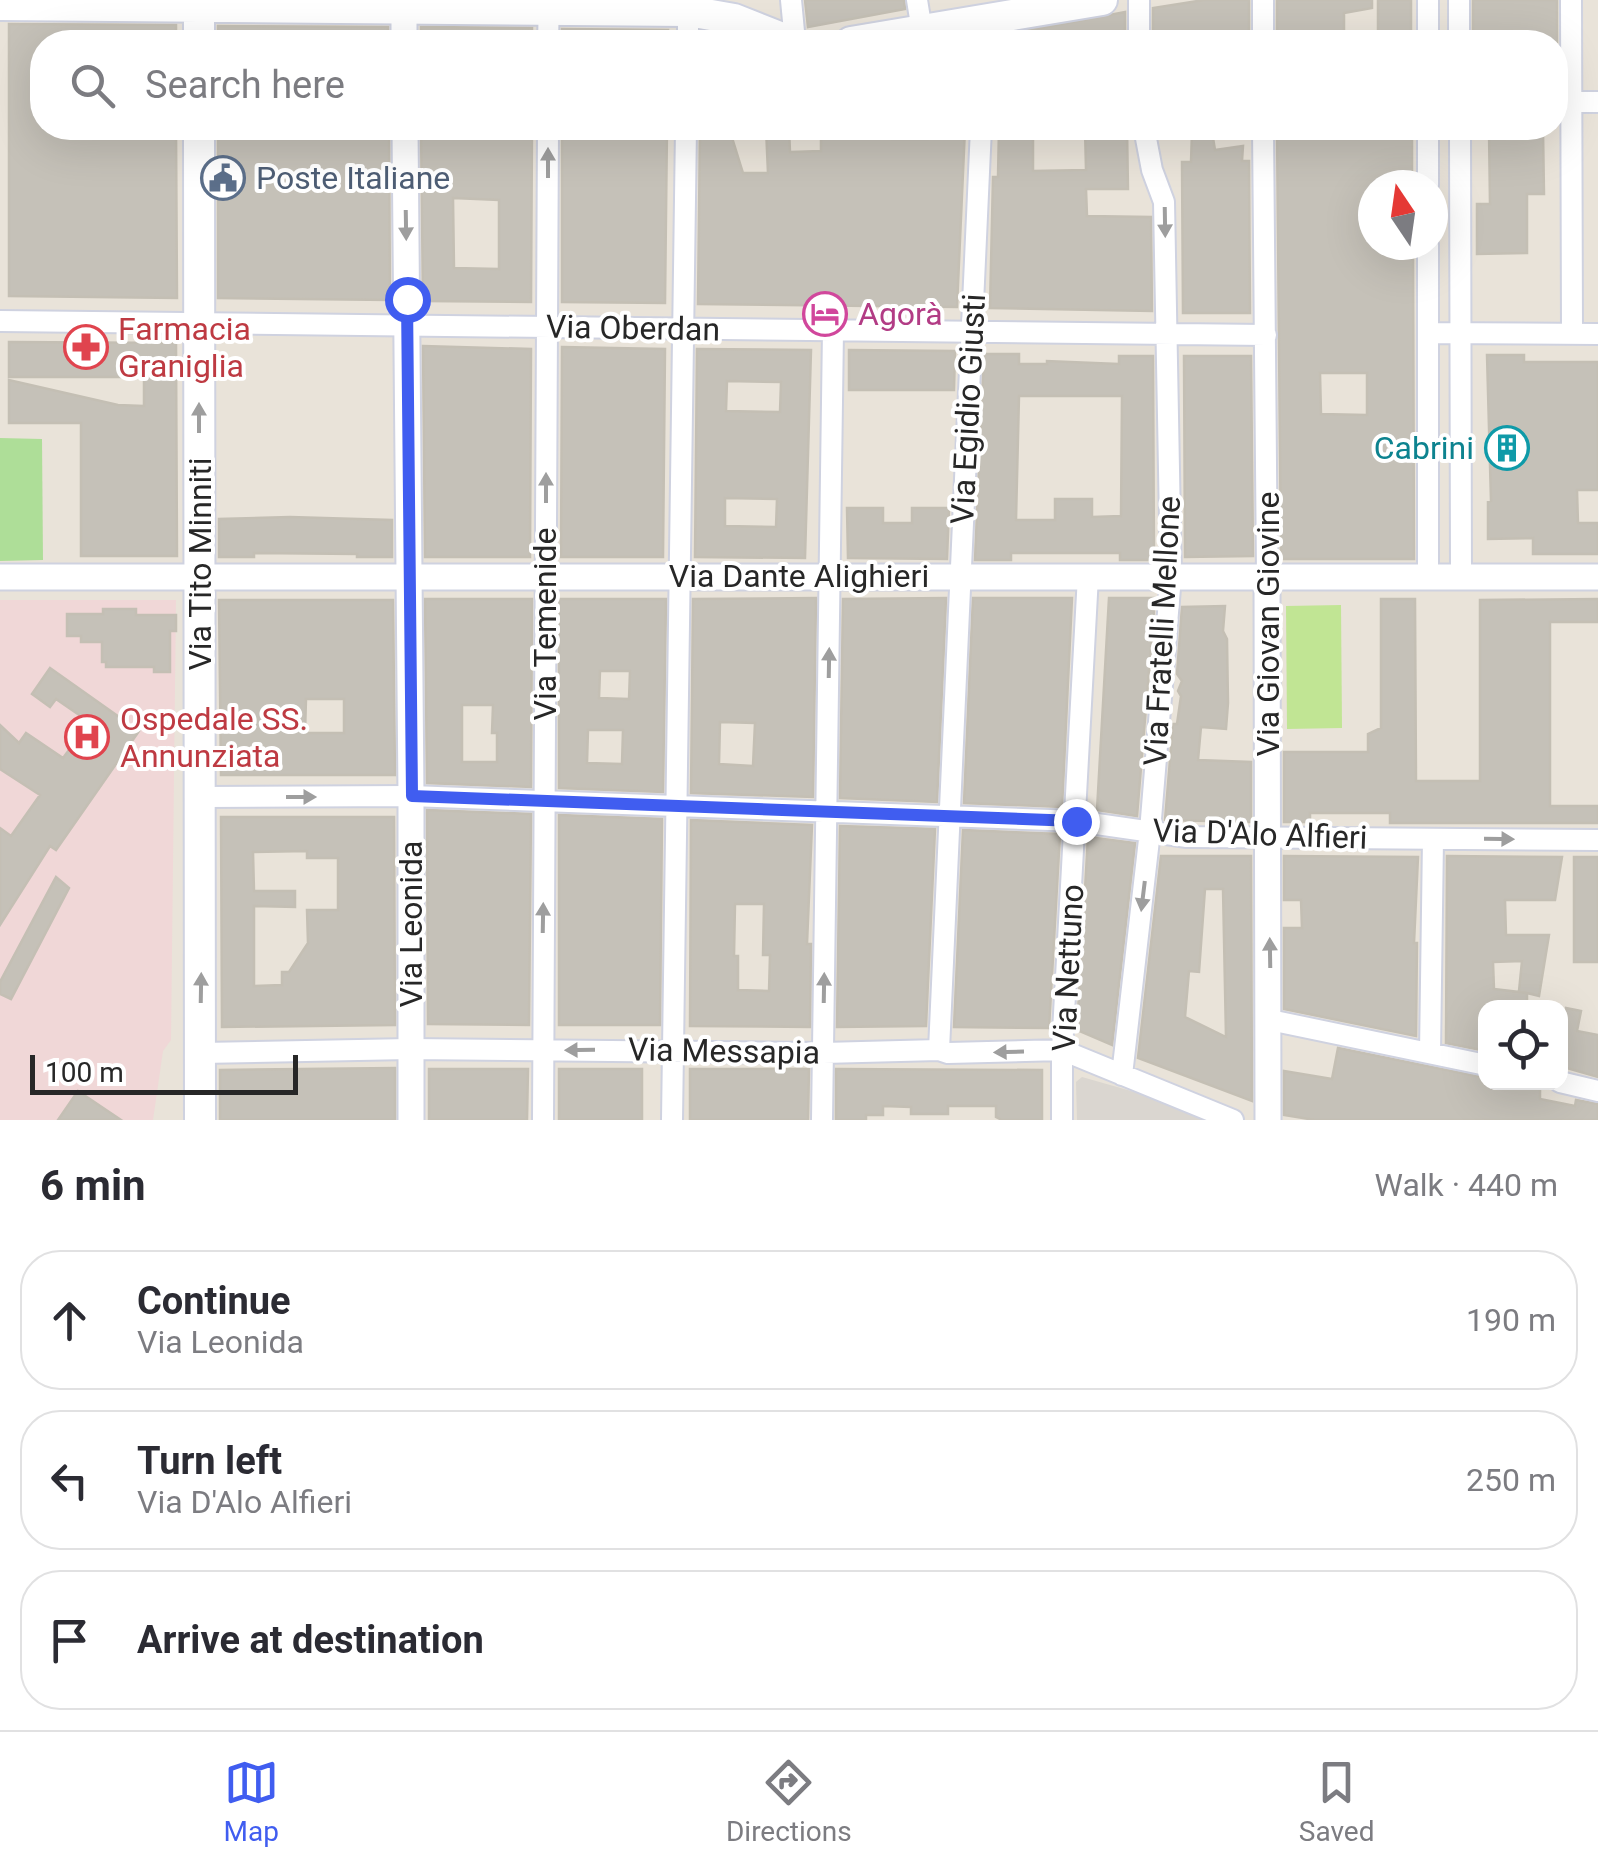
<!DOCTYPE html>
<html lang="en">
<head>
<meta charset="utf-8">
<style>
	:root { --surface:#fff; --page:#f2f2f3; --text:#2b2b33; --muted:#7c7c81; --line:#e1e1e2; --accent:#405df0 }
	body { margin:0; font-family:Roboto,sans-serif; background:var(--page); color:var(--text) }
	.controls { position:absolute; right:30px; bottom:30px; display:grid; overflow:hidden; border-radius:20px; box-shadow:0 10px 40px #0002 }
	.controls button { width:90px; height:90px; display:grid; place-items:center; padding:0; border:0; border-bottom:2px solid var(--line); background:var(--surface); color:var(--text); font:50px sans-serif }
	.compass { position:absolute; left:1358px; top:170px; width:90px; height:90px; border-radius:50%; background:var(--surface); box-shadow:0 10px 40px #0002; rotate:347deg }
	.scale { position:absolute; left:30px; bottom:25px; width:268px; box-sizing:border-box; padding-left:10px; border:5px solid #272727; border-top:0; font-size:28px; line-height:35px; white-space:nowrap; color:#272727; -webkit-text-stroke:8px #fff; paint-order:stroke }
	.stop { position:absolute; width:30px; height:30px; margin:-22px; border:8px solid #405df0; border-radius:50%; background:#fff }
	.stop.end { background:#405df0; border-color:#fff; box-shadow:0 2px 10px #0008 }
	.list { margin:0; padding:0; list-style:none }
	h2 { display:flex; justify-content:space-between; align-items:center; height:130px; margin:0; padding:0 40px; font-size:42px }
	h2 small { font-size:32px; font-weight:400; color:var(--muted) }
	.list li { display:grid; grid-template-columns:65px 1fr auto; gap:30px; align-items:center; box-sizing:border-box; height:140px; margin:0 20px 20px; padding:0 20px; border:2px solid var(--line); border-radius:40px }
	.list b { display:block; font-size:38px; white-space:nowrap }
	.list p { margin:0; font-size:32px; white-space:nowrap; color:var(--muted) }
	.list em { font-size:32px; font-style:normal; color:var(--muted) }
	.icon { flex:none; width:55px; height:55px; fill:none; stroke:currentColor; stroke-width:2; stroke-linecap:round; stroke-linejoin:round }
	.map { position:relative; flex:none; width:1598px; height:1120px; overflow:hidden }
	.search { position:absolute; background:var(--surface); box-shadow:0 10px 40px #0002; left:30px; right:30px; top:30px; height:110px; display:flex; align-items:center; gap:25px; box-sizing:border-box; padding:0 35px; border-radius:40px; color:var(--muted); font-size:38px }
	.sheet { height:610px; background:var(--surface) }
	nav { display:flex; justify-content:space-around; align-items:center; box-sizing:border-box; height:140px; border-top:2px solid var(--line); background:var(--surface); font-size:28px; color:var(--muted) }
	nav a { display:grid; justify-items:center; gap:5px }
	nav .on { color:var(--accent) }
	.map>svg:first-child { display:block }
	.medical { fill:#f0d7d7 }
	.green { fill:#aede98 }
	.pitch { fill:#c1e594 }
	.plaza { fill:#dad6d0 }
	.building { fill:#c5c1b8; stroke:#c4bfb4; stroke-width:2.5; fill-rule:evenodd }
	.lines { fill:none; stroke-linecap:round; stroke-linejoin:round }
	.minor-casing { stroke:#cfd2e0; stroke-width:24 }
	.tertiary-casing { stroke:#cfd2e0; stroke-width:29 }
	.secondary-casing { stroke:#cfd2e0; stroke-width:34 }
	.minor { stroke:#fff; stroke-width:20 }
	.tertiary { stroke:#fff; stroke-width:25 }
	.secondary { stroke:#fff; stroke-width:30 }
	.oneway { fill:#9e9e9e }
	.route { stroke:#405df0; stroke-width:12 }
	.labels { text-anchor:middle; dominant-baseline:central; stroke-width:8; stroke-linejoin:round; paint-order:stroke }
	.service-label { font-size:32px; fill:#4e5e75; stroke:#fff; text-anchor:start }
	.hotel-label { font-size:32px; fill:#b23c85; stroke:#fff; text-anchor:start }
	.street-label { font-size:32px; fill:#272727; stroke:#fff }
	.health-label { font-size:32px; fill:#be3a42; stroke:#fff; text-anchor:start }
	.culture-label { font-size:32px; fill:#0d838f; stroke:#fff; text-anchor:end }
</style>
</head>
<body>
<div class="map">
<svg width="1598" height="1120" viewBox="0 0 1598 1120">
	<rect width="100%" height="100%" fill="#e9e3d9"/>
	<path class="medical" d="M0,600H176L171,1040L163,1051L153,1120H0Z"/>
	<path class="green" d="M0,438L42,439L43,560L0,561Z"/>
	<path class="pitch" d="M1341,605L1342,728L1287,729L1286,606Z"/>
	<path class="plaza" d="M1082,1077L1233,1120H1077L1076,1082Z"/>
	<path class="building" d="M805,0H904L905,9L808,27Z
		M1204,0H1249V42H1223L1222,35L1194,39L1195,42H1153V8Z
		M1277,0H1372V8L1344,13V42H1277Z
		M1378,0H1411V42H1378Z
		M1473,0H1557V42H1473Z
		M1125,12V42H999V36Z
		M9,24L176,25V42H42V56H39L42,128H176L177,298L9,296Z
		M218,26L388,27V42H218Z
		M421,27L532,28V42H421Z
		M562,29L668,30V42H562Z
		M218,128H389L390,300L218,298Z
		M421,128H532L531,302L423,301ZM453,198L499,200V269L454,268Z
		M562,128H667L665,303L562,302Z
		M700,128H729L743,173H768L766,128H789L790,152L821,151V128H891L892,139H927V128H965L957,307L698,304Z
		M999,128H1033V171L1086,170L1085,128H1127L1128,189H1086L1087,216L1151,217L1152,311L990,308L993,177H998Z
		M1277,128H1412V185H1373V245H1413L1414,559H1281ZM1320,373H1367V415L1321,414Z
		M1489,130H1543L1544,194H1527V253L1477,254V204H1490Z
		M1192,132H1212L1215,150L1243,146L1242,161H1249L1250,313H1183L1182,162H1191Z
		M9,342L176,343L177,556H81V423H9V380L118,405L144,406V377H9Z
		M423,346L531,349L530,557H425Z
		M562,347L665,349L663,557H561Z
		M697,349L811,350L805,558L695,557ZM727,381L781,382L780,412L726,411ZM725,498L777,499L776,527L725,526Z
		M849,350L955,351L954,390H849Z
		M984,354H1019V364H1047V361L1119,364V356H1153L1154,560H1120V553H1011V560H975ZM1019,396H1122L1121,516L1092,517V499H1055V520H1016Z
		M1487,355H1524V362H1598V490H1577L1578,523H1598V554H1533V538L1488,539V502L1491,501Z
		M1184,356H1251L1253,556L1185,557Z
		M847,508H883V523H912V508H949L947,559L848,558Z
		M290,517L392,520V557H357V554L254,553V557H219V519Z
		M816,598L813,797L691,793L693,599ZM720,722L755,723L753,766L719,764Z
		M946,598L937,802L840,798L843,599Z
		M973,598H1072L1062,807L964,803Z
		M1109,598H1155L1137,816L1097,810Z
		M425,599H532L531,787L427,783ZM462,705H493L492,733H497V762H462Z
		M559,599H666L663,792L559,788ZM600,671H630L629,699L599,698ZM588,730H623L622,764L587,763Z
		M1381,599H1415L1416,781H1480V600L1598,599V622H1550V806H1598V823H1390V813H1310V822H1284V752H1368V734L1381,728Z
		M219,600H393L395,775H221ZM306,699H344V733H305Z
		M1225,606L1223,631L1227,639L1228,703L1226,729L1201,727L1198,760L1251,762V822L1165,820L1173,724H1177L1181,696L1178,691L1182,681L1177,674L1182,607Z
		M103,609H136V615H176V631H170V672H154V667H106V662H102V642H81V636H67V614H103Z
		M50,668L139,731L56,850L50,846L0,925V828L11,836L40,795L0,769V725L19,743L26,733L63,758L81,734L77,731L85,719L56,699L50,707L32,694Z
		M427,810L531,814L529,1025L428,1024Z
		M559,815L662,819L660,1025H559Z
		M221,817H394L395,1025L222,1027ZM307,851V858H338V910H307L308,943L289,972H282V985L254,986V906L295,907V891H254L253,852Z
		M691,820L812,825L807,944H811L810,1027L690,1026ZM735,904H764L763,955H770L769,991L738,990V956H734Z
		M840,826L935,829L926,1026L837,1027Z
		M963,830L1060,834L1049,1028L954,1027Z
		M1088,837L1135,843L1112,1045L1077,1030Z
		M1161,856H1251L1252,1101L1138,1058ZM1205,889H1223L1226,1037L1185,1017L1189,971L1199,972Z
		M1284,856L1418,857L1414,943H1417L1416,1036L1284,1009V928H1302L1301,900H1284Z
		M1447,856L1562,857L1555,900H1505L1506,935H1549L1539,996L1527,993V1008H1486V1051L1446,1043ZM1522,961L1519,991L1527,993L1494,989L1493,962Z
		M1574,857H1598V962H1574Z
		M56,877L69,888L11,999L0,994V982Z
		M1566,1008L1581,1011L1577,1031L1598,1035V1077L1560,1066V1022H1564Z
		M1338,1048L1486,1078V1082H1513L1540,1088V1099L1575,1106L1576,1100L1598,1104V1120H1315L1284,1115V1071L1332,1079Z
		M395,1068V1120H220V1070Z
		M429,1069H528L527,1120H429Z
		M559,1069H642V1120H559Z
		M690,1069H809L808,1120H690Z
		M836,1069L1042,1070V1120H1002L996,1117V1106H948V1114H911V1107L883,1106V1115H866V1120H836Z
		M78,1091L121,1120H58Z"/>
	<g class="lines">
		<g class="minor-casing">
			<path id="minor" d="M791,0L795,42
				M917,0L922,31
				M1459,0V42
				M1571,0L1572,333
				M548,42L549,0
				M688,42V11
				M1139,42V0
				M1263,42V0
				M1428,42V0
				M1556,102H1598
				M1263,128L1267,576
				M1428,128V185
				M1460,128L1461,576
				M1428,245V576
				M0,321L1266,335
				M1428,333L1598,334
				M203,797L411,796L1076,821L1187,837L1598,840
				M1270,1020L1486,1065
				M939,1050L981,128
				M201,1053L410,1049L823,1053L939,1050L948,1053L1062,1050L1233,1120
				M1430,1053L1433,839
				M1122,1075L1150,831L1171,576L1164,202L1152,170L1144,128
				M1560,1082L1598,1091
				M543,1120L548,128
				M672,1120L686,128
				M822,1120L833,330
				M1062,1120V1050L1088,576"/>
		</g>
		<g class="tertiary-casing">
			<path id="tertiary" d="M404,0V42
				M405,128L411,796V1120
				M1267,576L1268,1120
				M0,577H1598"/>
		</g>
		<g class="secondary-casing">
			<path id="secondary" d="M0,5L688,11L734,19L792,42
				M199,42V6
				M851,42L1102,0
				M199,128C199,458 202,789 200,1120"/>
		</g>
		<use href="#minor" class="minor"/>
		<use href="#tertiary" class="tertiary"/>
		<use href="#secondary" class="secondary"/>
	</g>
	<defs><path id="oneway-solid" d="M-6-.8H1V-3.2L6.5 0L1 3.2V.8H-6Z" transform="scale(2.5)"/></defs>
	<g class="oneway">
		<use href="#oneway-solid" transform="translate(548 163) rotate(-90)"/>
		<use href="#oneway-solid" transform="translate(1165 222) rotate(89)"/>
		<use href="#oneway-solid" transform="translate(406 225) rotate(89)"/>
		<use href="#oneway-solid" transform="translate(199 418) rotate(-90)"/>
		<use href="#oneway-solid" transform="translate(546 488) rotate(-90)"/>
		<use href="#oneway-solid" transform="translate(829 663) rotate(-89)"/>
		<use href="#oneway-solid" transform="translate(301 797)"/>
		<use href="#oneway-solid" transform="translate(1499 839) rotate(1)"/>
		<use href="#oneway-solid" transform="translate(1143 896) rotate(97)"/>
		<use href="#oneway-solid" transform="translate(543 918) rotate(-89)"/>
		<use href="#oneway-solid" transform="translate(1270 953) rotate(-91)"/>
		<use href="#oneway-solid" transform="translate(201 988) rotate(-89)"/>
		<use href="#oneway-solid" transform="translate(824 988) rotate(-89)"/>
		<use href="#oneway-solid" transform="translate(580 1050) rotate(179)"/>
		<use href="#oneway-solid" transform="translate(1009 1052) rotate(178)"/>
	</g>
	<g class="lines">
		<path class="route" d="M407,299L412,796L1076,821"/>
	</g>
	<defs>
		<g id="civic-ring" transform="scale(2.25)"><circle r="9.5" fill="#fff" stroke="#5c6f8a" stroke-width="1.5"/><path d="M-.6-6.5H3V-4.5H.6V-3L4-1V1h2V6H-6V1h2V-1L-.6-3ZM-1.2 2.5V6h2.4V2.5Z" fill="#5c6f8a"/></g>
		<g id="hotel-ring" transform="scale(2.25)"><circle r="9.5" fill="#fff" stroke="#d1479c" stroke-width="1.5"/><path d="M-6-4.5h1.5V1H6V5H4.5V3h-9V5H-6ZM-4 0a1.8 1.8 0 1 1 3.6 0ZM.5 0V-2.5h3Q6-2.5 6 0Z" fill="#d1479c"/></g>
		<g id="pharmacy-ring" transform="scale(2.25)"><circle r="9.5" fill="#fff" stroke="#e0444e" stroke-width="1.5"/><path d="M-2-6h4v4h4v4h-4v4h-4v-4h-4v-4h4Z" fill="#e0444e"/></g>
		<g id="building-ring" transform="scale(2.25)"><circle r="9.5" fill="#fff" stroke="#0f9aa8" stroke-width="1.5"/><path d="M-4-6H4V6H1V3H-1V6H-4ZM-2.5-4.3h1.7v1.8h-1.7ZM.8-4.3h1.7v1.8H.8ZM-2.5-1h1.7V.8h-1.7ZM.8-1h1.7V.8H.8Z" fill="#0f9aa8"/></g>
		<g id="hospital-ring" transform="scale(2.25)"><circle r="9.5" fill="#fff" stroke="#e0444e" stroke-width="1.5"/><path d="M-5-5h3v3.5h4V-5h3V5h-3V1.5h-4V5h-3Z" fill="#e0444e"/></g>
	</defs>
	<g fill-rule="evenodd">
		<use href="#civic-ring" x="223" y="178"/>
		<use href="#hotel-ring" x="825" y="314"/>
		<use href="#pharmacy-ring" x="86" y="347"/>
		<use href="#building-ring" x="1507" y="448"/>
		<use href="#hospital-ring" x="87" y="737"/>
	</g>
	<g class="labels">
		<g class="service-label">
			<text x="256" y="178">Poste Italiane</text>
		</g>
		<g class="hotel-label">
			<text x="858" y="314">Agorà</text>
		</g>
		<g class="street-label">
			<text transform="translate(633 328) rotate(1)">Via Oberdan</text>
			<text transform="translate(968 409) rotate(-87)">Via Egidio Giusti</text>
			<text transform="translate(200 564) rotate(-90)">Via Tito Minniti</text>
			<text x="799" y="576">Via Dante Alighieri</text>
			<text transform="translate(545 624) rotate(-90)">Via Temenide</text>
			<text transform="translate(1268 624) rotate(-90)">Via Giovan Giovine</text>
			<text transform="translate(1162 631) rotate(-87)">Via Fratelli Mellone</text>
			<text transform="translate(1260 834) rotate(2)">Via D'Alo Alfieri</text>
			<text transform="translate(411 924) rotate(-90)">Via Leonida</text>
			<text transform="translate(1068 968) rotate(-87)">Via Nettuno</text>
			<text transform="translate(724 1051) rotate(1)">Via Messapia</text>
		</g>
		<g class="health-label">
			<text x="118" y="329">Farmacia<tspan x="118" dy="37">Graniglia</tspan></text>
			<text x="120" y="719">Ospedale SS.<tspan x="120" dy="37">Annunziata</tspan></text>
		</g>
		<g class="culture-label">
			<text x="1474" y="448">Cabrini</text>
		</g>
	</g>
</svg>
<div class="controls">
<button><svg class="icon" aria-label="locate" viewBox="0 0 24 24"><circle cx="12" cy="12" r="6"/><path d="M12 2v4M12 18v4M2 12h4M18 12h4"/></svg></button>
</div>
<svg class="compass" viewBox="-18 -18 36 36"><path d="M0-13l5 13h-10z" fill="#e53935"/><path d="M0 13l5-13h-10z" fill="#7c7c81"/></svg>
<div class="scale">100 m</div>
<div class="stop" style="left:407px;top:299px"></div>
<div class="stop end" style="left:1076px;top:821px"></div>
<div class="search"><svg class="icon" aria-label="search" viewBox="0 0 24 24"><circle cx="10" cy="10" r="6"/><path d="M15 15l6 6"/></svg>Search here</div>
</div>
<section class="sheet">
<h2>6 min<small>Walk · 440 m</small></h2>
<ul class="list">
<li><svg class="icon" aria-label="ahead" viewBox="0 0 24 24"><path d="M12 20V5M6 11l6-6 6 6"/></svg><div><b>Continue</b><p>Via Leonida</p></div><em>190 m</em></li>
<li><svg class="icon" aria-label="left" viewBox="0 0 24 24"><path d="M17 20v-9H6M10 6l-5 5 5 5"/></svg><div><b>Turn left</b><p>Via D'Alo Alfieri</p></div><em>250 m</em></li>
<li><svg class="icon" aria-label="arrive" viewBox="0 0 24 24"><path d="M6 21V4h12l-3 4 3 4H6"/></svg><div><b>Arrive at destination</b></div></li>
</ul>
</section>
<nav>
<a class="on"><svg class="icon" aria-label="map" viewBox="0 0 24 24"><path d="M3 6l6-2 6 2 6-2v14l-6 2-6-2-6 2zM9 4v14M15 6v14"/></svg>Map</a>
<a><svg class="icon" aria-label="directions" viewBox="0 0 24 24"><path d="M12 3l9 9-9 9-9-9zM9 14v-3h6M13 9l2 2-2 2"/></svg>Directions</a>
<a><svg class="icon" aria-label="saved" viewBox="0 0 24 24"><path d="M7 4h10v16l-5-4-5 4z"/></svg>Saved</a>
</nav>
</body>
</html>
